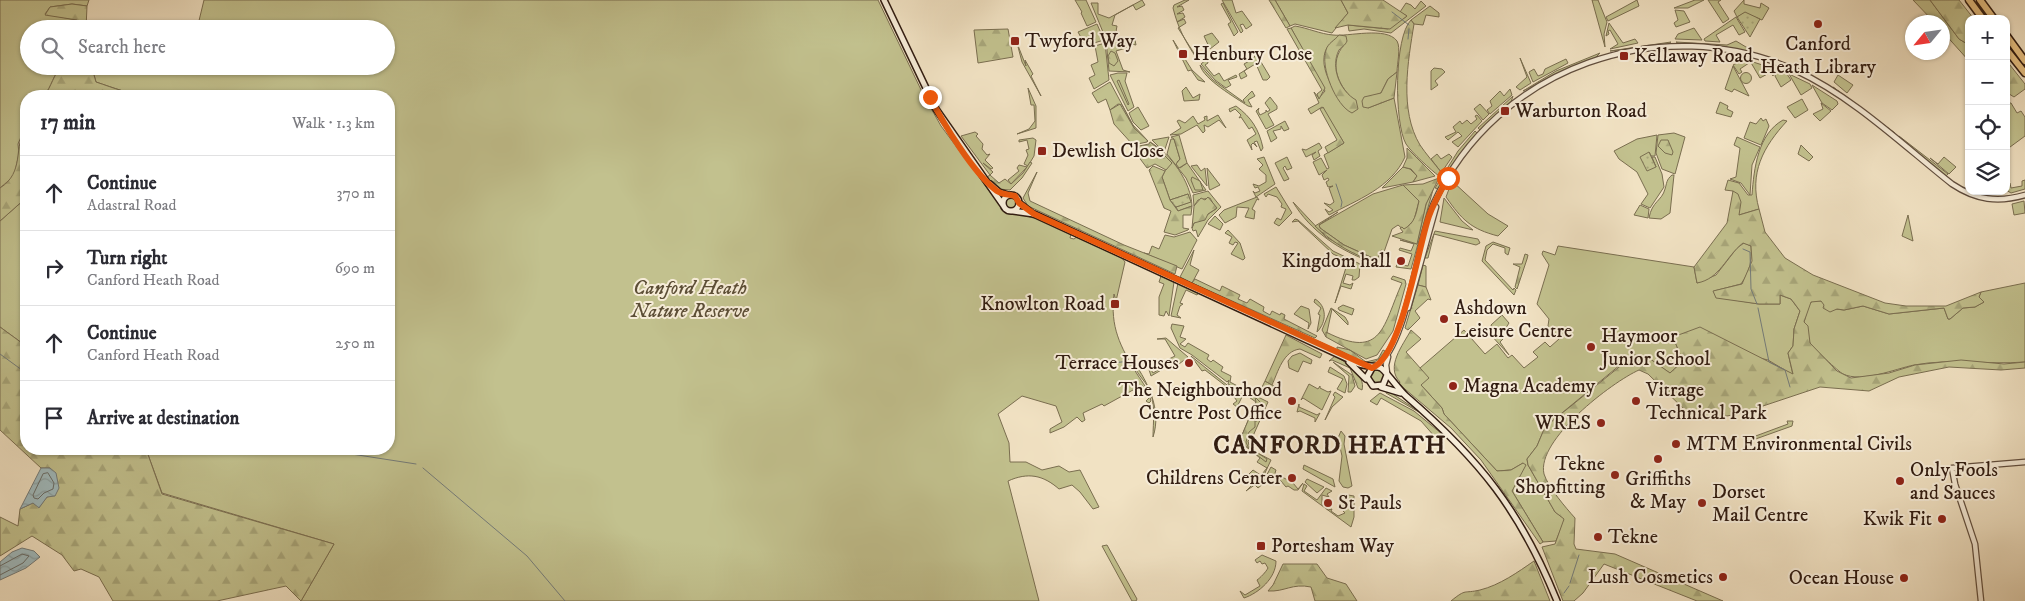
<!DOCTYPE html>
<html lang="en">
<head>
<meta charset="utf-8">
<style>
	:root { --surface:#fff; --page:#f7f7f7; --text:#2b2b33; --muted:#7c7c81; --line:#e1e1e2 }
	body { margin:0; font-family:"IM FELL DW Pica",serif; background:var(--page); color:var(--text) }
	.controls { position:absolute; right:15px; top:15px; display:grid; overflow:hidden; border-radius:10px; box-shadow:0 1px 4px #0004 }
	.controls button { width:45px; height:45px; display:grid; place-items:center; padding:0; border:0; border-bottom:1px solid var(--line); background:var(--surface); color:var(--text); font:25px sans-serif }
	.compass { position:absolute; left:1905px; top:15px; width:45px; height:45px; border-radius:50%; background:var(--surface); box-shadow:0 1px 4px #0004; rotate:241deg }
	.stop { position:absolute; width:15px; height:15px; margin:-11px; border:4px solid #ea580c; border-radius:50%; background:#fff }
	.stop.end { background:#ea580c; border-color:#fff; box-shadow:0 1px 5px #0008 }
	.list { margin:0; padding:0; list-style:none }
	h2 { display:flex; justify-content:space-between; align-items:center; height:65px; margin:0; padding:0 20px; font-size:21px }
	h2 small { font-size:16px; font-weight:400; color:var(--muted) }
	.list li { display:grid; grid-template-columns:32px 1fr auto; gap:15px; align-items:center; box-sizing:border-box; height:75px; padding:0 20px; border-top:1px solid var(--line) }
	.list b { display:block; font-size:19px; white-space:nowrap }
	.list p { margin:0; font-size:16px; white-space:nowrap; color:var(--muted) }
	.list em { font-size:16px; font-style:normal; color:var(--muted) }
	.icon { flex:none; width:28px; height:28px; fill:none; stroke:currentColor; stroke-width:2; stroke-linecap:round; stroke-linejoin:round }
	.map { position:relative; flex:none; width:2025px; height:601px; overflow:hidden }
	.search { position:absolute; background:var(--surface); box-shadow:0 1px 4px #0004; left:20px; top:20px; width:375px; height:55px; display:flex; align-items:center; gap:12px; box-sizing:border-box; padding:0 18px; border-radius:28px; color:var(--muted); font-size:19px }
	.panel { position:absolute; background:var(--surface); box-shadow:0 1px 4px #0004; left:20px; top:90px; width:375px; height:365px; border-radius:20px }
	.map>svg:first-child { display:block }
	.green { fill:#c2c18e; stroke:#7a6e50; fill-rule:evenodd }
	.forest { fill:url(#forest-firs); stroke:#7a6e50 }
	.park { fill:url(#park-dots); stroke:#7a6e50 }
	.water { fill:url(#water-waves); stroke:#747b79 }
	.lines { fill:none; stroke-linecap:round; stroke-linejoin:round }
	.shore { stroke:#686c68; stroke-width:1 }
	.stream { stroke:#747b79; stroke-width:1 }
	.tertiary-casing { stroke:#614e3e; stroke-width:7 }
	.secondary-casing { stroke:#311c11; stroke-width:8 }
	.trunk-casing { stroke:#311c11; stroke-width:9 }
	.tertiary { stroke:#f6ecd8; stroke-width:4.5 }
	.secondary { stroke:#f6ecd8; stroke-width:5 }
	.trunk { stroke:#e8c182; stroke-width:6 }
	.route { stroke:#ea580c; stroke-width:6 }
	.poi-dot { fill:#8f2418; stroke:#f6ecd8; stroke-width:2 }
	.labels { text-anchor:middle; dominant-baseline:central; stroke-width:4; stroke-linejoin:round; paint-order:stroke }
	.poi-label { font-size:20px; fill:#311c11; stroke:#f6ecd8; text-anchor:start }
	.park-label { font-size:20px; font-style:italic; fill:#5c4e36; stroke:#f6ecd8 }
	.district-label { font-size:25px; font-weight:bold; letter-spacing:1px; fill:#311c11; stroke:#f6ecd8 }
</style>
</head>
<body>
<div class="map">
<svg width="2025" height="601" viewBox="0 0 2025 601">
	<defs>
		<pattern id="forest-firs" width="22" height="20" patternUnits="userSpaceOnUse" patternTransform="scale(1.25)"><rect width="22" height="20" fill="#c2c18e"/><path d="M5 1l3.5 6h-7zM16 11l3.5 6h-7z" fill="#a7a579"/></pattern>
		<pattern id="park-dots" width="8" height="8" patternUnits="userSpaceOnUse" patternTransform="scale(1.25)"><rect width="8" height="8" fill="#c2c18e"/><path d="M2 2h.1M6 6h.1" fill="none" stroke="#a7a579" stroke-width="1.8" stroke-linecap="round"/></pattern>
		<pattern id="water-waves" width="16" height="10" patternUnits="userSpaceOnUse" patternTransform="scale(1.25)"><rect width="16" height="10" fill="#a0bbbf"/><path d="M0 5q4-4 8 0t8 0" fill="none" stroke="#8aa0a3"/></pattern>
	</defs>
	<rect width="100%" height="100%" fill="#f1e2c3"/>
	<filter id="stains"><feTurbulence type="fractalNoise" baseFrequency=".004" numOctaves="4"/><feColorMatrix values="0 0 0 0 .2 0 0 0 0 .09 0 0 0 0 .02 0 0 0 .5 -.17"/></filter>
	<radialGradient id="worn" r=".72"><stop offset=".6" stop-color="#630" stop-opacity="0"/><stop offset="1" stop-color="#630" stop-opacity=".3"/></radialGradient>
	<path class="green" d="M0,0H89L87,6L72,4L50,7L45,14L77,20L74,29H29V66H62C53,75 52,86 44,96H26V125L18,144L19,154L14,176L0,188Z
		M204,0H878L924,96L941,126L1004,211L1039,219L1071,234L1070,238L1074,239L1078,236L1122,258L1125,262L1116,301L1114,294C1110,327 1120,346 1137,374C1143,383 1148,389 1151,401L1149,403L1146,401L1149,398L1142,385L1104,406L1102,404L1083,413L1085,420L1082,422L1077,417L1064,427L1050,433V429L1062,422L1056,406L1022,396L998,414L1009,443L1010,462H1026L1042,470L1059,466L1069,472L1080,470L1099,507L1093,509L1080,492L1072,485L1059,489C1043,475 1028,472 1008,481L1039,601H301L334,544L162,493L146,449H389V96H124L123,91C113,88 105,85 96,82L94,75L98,70L105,68L149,71L151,66L187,74L189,66H386V29H197Z
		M1075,0H1086L1096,22L1087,26L1081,13L1082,12Z
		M1142,0L1145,5L1136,10L1133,5L1115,15L1112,25L1117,26L1115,37L1119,39V41L1105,37L1091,3H1098V14L1109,18Z
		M1185,0H1189L1177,7L1182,6L1184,10L1177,14L1183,13L1185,17L1177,22L1184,19L1186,23L1178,28L1197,58L1200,56L1197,59C1185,41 1178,28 1173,8L1174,5Z
		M1222,0H1232L1236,13L1242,11L1252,25L1246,29L1243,24L1240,25L1243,31L1241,33Z
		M1275,0H1341L1348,13L1332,33L1295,24L1290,26Z
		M1592,0H1598L1607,22L1604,34L1605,47Z
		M1637,0L1639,6L1608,21L1606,17Z
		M1695,0H1704L1688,8H1674Z
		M1708,0H1721L1718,2L1729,19L1723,23Z
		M1744,0V4L1760,8L1761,3L1769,8L1762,20L1745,13L1737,17L1734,11Z
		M1913,0H1930L1959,39L1969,45V61L1943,32L1942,22H1934Z
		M1421,1L1426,6L1391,33L1364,29L1349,31L1348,25L1388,29L1407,16L1400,12L1406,3L1411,5L1415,9Z
		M1223,3L1238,32L1234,36L1228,24L1231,22L1221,4Z
		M1430,6L1439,13V17L1426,15L1423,25L1414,24L1411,20Z
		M1675,10L1684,11L1690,22L1676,27L1674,23L1678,20Z
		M1736,17L1745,32L1739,35L1733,25L1716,35L1720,42L1705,41L1704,39Z
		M1609,23L1623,43L1635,39L1638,43L1610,49L1618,44L1610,30L1608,31L1609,34L1606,36Z
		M1097,24L1104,40L1094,43L1092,47L1090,41L1084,43L1078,32Z
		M1295,26C1308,28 1320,34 1333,35C1348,37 1386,26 1397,41C1401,48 1397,64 1397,72L1388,79L1381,93L1373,96L1368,108L1394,98L1405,157C1391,188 1357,200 1329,215L1325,209L1329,212L1333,210L1324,203L1330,205L1334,202L1329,188L1333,186L1328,187L1326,182L1329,180L1328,178L1324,180L1322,175L1327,170L1319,175L1313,162L1321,158L1327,169L1329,168L1324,155L1344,143L1322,107L1311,114L1308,109L1319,103L1314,92L1319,98L1325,91L1291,28ZM1333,41L1344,45C1329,62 1337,84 1352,98L1344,105C1332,88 1312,58 1333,41Z
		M1694,28L1702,40L1675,39L1678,34Z
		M1212,33L1219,42L1210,49L1204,36Z
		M1109,39L1124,43L1135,40L1136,45L1127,43L1126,48L1116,51L1123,70L1130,72L1109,71L1106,40Z
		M1173,40L1192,70L1205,82L1198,80L1191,70L1188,71Z
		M1736,41L1751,50L1750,52L1726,47L1680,44L1676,42L1727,45Z
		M1671,42L1668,44L1610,51Z
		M1017,43L1026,66L1025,60L1033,74L1031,76L1041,96L1022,62Z
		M1105,43L1109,80L1094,89L1089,78L1095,75L1091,65L1098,62L1095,46Z
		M1600,53L1595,58L1569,68L1523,91L1556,71Z
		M1256,54L1260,61L1244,71L1247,76L1241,79L1239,74L1247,69L1244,64L1253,59Z
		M1520,58L1531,83L1520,90L1516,87L1527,77Z
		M1207,59L1208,63L1205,65L1214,76L1219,73L1224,81L1236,75L1237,77L1228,80L1231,85L1226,88L1215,80L1201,64Z
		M1566,59L1568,63L1533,82L1529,72L1534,69L1538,76L1543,74L1545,69Z
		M1743,60L1749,63L1740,69L1742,72L1739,74L1733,65Z
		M1750,61L1775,69L1773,76L1771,72L1760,78Z
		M1261,62L1270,77L1267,80H1263L1256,64Z
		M1200,65L1213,80L1245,103L1243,100L1252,91L1255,96L1248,100L1252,107L1248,106C1236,98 1203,79 1200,65Z
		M1733,66L1749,96L1734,89L1732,92L1725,89Z
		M1434,68L1442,69L1445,72L1435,81L1438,85L1431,90V71Z
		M1777,70L1787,74L1791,80L1781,87L1775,76Z
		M1740.5 78a5.5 5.5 0 1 1 11 0a5.5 5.5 0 1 1-11 0Z
		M1118,73H1127L1125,81L1134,107L1128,111L1110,75Z
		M1789,74L1810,84L1812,88L1801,95Z
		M1838,75L1853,85L1847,93L1834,82Z
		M1110,82L1133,125L1148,141L1134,128L1122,105L1118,104L1110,110L1106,99L1098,103L1092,93Z
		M1812,85L1837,101L1838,104L1832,110L1822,103Z
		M1186,87L1193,98L1200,94L1199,100L1184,101L1182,91Z
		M1833,87L1895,133L1894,135Z
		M1028,88L1036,106V128L1017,134L1029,129L1035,121L1034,105H1031Z
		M1510,89L1512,95L1490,114L1487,110L1492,106L1490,101L1500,91L1504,96Z
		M1513,96L1511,102L1480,130L1478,128Z
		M1270,97L1277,106V109L1268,114L1274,125L1266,129L1256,111L1259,108L1258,111L1260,115L1266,112V110L1267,112L1270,110L1265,103Z
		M1802,99L1808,110L1795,118L1787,107Z
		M1720,102L1728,106L1727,109L1733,112L1731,117L1716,113Z
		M1821,103L1831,111L1820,121L1813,114L1823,109Z
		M2006,103H2011L2017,113L2021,111L2025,117V136L2006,150L2009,147L2006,142L2009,140L2006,139Z
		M1480,104L1489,114L1483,120L1474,109Z
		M1236,106C1251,117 1259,129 1263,148L1261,151L1257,141L1254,142L1257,147L1253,143L1251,145L1252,150L1247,140L1256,134L1252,127L1249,129L1241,117L1239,118L1241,115L1235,109L1230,112L1229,109Z
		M1138,107L1149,126L1141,130L1133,122L1129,113Z
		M1218,115L1226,128L1219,120L1208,127L1204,125L1205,131L1203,133L1197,125L1181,134L1170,135L1181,128L1177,121L1179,120L1185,123L1193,116L1198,124L1205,120L1204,117L1207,116V121Z
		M1477,115L1482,121L1458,147L1452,142L1462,136L1458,132L1448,140L1445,137L1456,132L1453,127L1460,121L1462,124L1467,120L1471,124L1477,119L1475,116Z
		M1761,118L1763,121L1766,119L1769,126L1761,145L1744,138L1750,122L1756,124Z
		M1783,120L1787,121C1763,147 1749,173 1759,209L1739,215L1733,191L1725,190L1728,180L1739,183L1748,195H1752C1754,168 1758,134 1783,120Z
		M1285,121L1289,129L1284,131L1281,126V129L1273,131L1277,138L1271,142L1267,131Z
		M1475,131L1477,133L1461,152L1439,189L1435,188L1458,151Z
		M975,132L978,134L976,136L983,144L982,149L987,155L990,154L985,160L993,168L991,169L983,163L993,172L990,175L961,136Z
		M1674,133L1685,137L1675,174L1662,169L1656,153L1658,135Z
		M1657,135L1655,156H1651L1649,152L1656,167L1652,157H1655L1662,174L1664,187L1650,208L1641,204L1648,194L1637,172L1619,159L1614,151L1637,139Z
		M1899,136L1948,174L1946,176L1898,138Z
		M1169,137L1164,152L1152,140Z
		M1737,137L1760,147L1752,165L1750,195L1741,183L1730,179L1736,177L1740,148L1734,145Z
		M1033,138L1036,140L1034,156L1028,166L1024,164L1028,155L1026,150L1029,149L1027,140L1019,142V140Z
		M1171,139H1174L1180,159L1177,162L1180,168L1187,163L1206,190L1193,193L1186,178L1167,154Z
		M1150,142C1171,154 1191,182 1192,206L1178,211L1176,207L1190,202L1188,194L1170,200L1162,177L1166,169L1155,152L1156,147Z
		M1319,143L1322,148L1318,151L1320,156L1314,160L1312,155L1316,152L1306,157L1302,149L1306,150Z
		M1801,145L1813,157L1809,161L1798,154Z
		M1437,154L1441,159L1449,154L1452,157L1439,176L1441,172L1431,159Z
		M1264,157L1275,184L1256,197L1253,191L1255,193L1260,191L1258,187L1255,188L1253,184L1259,186L1266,182V175L1259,169L1263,165L1257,159Z
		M1287,157L1292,168L1287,170L1285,166L1283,168L1289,179L1284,181L1275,163Z
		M1944,157L1956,167L1949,174L1930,158L1938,164Z
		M1019,165L1027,167L1011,184L1008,180L1019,171L1017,168Z
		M1197,165L1201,171L1205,168L1207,186L1191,166Z
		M1403,167L1410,169L1417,176L1413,182L1382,188Z
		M1207,168L1220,185L1210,190L1209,188Z
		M1672,175H1674L1670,213L1661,219L1649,218C1652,201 1662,201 1665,189C1667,183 1666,180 1672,175Z
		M2025,180V189L2011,193L2006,190V183H2010L2011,188L2022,186V181Z
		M1452,181L1488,214L1508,226L1498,236C1471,229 1462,220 1446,197Z
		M1403,185L1419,201L1414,220L1404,230L1398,225L1392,229L1384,252L1381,251L1377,260L1344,245L1320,228L1319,225L1373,194Z
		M1434,186L1411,269L1396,267L1397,264L1408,266L1412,254L1399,250L1400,248L1411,251L1414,244L1400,240L1417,244L1426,204Z
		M1276,187L1292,213L1279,226L1274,223L1277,218L1281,220L1286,209L1281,207L1282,204L1277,197L1268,194L1266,197L1264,194Z
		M1208,191L1221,207L1208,220L1198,237L1196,230L1193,231L1192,228L1194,223L1216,209L1210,198L1198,200L1194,206L1193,195Z
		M1257,197L1259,200L1257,199L1252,209L1255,211L1254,219L1245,217L1249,208L1237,207L1236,217L1225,223L1219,215L1224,210Z
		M1005.5 203a5.5 5.5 0 1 1 11 0a5.5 5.5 0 1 1-11 0Z
		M26,198V346L0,327V221Z
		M1444,198L1462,221L1473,230L1440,222Z
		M2024,201L2025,213L2014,215L2012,204Z
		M1293,202L1326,237L1372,262C1340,251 1310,231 1293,202Z
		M1640,205L1649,209L1648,218L1634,215Z
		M1908,215L1913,241L1902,236Z
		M1215,216L1223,224L1220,230L1208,224Z
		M1295,219L1298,220L1333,251L1360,264L1359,277L1355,280H1352L1353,276L1346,274L1343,283L1350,285L1353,283L1351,289L1341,286L1335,303L1348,261L1333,254L1298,221L1292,222Z
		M1228,230L1240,243L1245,258L1243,260L1231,254L1238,243L1235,242L1233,245L1229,243L1232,237L1225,233Z
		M1435,231L1478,239L1480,243L1476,245L1434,234L1428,258H1425Z
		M1190,232L1197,240L1182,269L1144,253L1149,254L1152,246L1159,249L1165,235L1174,237Z
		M1744,243L1751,246C1752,261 1750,271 1741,284L1714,291L1716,297L1759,304H1780V295L1791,299L1800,311L1794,329L1793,346L1788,353L1793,375L1768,360L1673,337L1682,359V362L1670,373C1655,364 1645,349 1626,360L1545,427L1537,446L1527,459L1528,465L1555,512L1565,519L1556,541L1543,542L1512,491L1523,463L1511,470L1497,471L1444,414L1442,408L1421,385L1420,368L1464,330L1485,354L1497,344L1508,358L1512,355L1524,368L1538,357L1533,352L1545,342L1550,347L1559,339L1548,326L1549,319L1537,304L1549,265L1542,254L1543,251L1555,255L1558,246L1694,267L1697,283L1716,275L1737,248Z
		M1194,250L1190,265L1199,270L1192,283L1180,277Z
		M1423,265L1426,266V287L1418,285Z
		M1161,276L1174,282L1169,316L1166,311L1164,316L1159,315V297L1164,284L1159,282Z
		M1178,283L1199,292L1197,295L1186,290L1180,303L1183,304L1180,306L1177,315L1181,318L1171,316Z
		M2025,283V362C1987,365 1952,358 1914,365C1895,369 1862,383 1843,374C1840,373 1811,346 1810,343C1807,336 1809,330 1804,322L1809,304L1813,301H1821L1835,309L1844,310L1863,306L1889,314L1944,308L1948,319H1950L1963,308L1975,307L1984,302L1979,297L1981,292Z
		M1315,299C1327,306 1327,322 1317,332L1320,315L1318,314L1321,308L1314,302Z
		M1343,305L1354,309L1352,315L1339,310L1338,308Z
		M1301,306L1309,309L1311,323L1308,329L1309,323L1294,314Z
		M1331,308L1345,317L1348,322V325L1332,309L1326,337L1322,330Z
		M1502,315L1509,323L1502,334L1504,338L1500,342L1509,355L1490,334L1493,331L1491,325Z
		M1172,324L1184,326L1180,337L1186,339L1180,344L1185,347L1188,343L1209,355L1207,359L1211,362L1213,360L1223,367L1221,371L1231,376L1230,382L1247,391L1246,393L1228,384L1229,380L1227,382L1192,355L1180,348L1171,328Z
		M1166,338L1188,357L1179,364L1175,362L1151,376L1147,363L1153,373L1163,367L1161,363L1175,356L1165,339H1157Z
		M1300,353L1312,360L1311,364L1303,361L1298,372L1289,368L1288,361L1292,356Z
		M1191,356L1227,385L1243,395L1237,407L1233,404L1237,401L1227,387L1205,370L1202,371Z
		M1134,362C1148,383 1162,410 1153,437C1153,422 1156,404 1149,389C1145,380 1134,372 1134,362Z
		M1330,367L1344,376L1347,384L1345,393L1337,389L1343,379L1328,372Z
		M1370 377a7 7 0 1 1 14 0a7 7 0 1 1-14 0Z
		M1265,381L1274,386L1269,397L1259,393Z
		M1309,384L1318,389L1320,386V388L1328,392L1331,391L1322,410L1303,398L1301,400Z
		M1387,390L1424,415L1386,393Z
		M1335,392L1343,397L1332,407L1325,420L1335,397L1333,395Z
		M1380,393L1414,411L1442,434L1439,438L1437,436L1435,437L1421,421L1381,398L1377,405L1370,401Z
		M1246,395H1254L1268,402L1253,436L1248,441L1250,449L1271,460L1264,475L1262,474L1267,468L1257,462L1260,458L1244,445L1242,435L1256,402Z
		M1299,404V407L1317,415L1320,413L1315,422V418L1300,411L1297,412Z
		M1787,421H1793L1792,426L1750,441L1745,439L1747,436L1751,435L1753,437L1788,424Z
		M1341,431L1345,436L1344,444L1352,486L1348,488L1343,487L1339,481L1342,456L1338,438Z
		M1304,465L1333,479L1335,487L1303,469Z
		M1271,467L1276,470L1275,473L1293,483L1298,489L1303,483L1298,490H1294L1288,486L1286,487L1275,474L1258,488L1255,485L1263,482Z
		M1253,470L1262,476L1263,479L1246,491L1255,482L1249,474Z
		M1307,479L1324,487L1317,493L1305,482Z
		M1304,484L1307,486L1304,491L1317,500L1326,488L1332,491L1327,494L1329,497L1322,495V505L1328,510L1332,509L1331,511L1338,516L1345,513L1342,510V494L1354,496V517L1351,527L1302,491Z
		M1107,545L1137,599L1136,601H1132L1102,546Z
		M1262,555L1276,561C1276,578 1259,593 1244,598L1240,591L1245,595L1260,586L1257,580C1260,578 1266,572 1268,568L1265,563L1262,564L1260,561L1257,563L1255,560Z"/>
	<path class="forest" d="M1269,0H1275L1290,26L1286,28Z
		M1341,0H1383L1407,16L1390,29L1348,25L1335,28L1348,13Z
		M1930,0H1959L1974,19H1969V45L1959,39Z
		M72,4L87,6L86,29H74L77,20L45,15L50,7Z
		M1411,20L1414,24C1408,61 1399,110 1420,145C1426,154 1434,163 1441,172L1439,176C1431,170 1412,153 1406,144C1394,123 1394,37 1411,20Z
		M1291,28L1325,88L1319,99L1317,94L1322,90L1287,29Z
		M1008,29L1013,57L978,63L974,30Z
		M1339,35L1346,36L1347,41C1345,46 1342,46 1339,50C1330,67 1340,91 1356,100L1358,109L1352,113C1336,106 1320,67 1326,50C1328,43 1334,41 1339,35Z
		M1111,51L1115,53L1118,61L1114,66L1109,63L1108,56Z
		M2006,60L2025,84V89L2014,97L2006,92Z
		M62,66H151L150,71L105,68L98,70L94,75L96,82C105,85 113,88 123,91L124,96H44C52,86 53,75 62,66Z
		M1397,72L1394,98L1368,108L1363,107L1362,101L1364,97L1381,93L1388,79Z
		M1119,80L1129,104L1128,105L1117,81Z
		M1120,104L1134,128L1148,141L1147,142L1133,145L1114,124L1110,110Z
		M1323,107L1344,143L1328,153L1325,147L1337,140L1320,109Z
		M26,125V198L0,221V188C25,172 13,148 26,125Z
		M1179,135L1187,163L1179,168L1176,164L1180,159L1174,139L1171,137Z
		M1661,140H1668L1673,152L1672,155L1665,153L1658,146Z
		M1150,142L1156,147L1155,152L1159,156L1164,155L1172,163L1166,170L1155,164L1147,168L1135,152L1134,147L1149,144Z
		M1407,148L1435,176L1413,182L1417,176L1411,169L1403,167L1407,158Z
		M1030,162L1032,163L1022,178L1010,190L999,189L987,177L990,175L999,183L1005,179L1011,184L1023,173Z
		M1153,166L1165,171L1162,177L1170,200L1178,211L1192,206L1191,215H1183V228L1189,229L1188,230L1175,235L1164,232L1171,211L1164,208L1149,170Z
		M1037,172L1028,193L1030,201L1124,245L1177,266L1175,274L1028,206L1023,198Z
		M1192,177L1200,181L1203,190H1195L1191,180Z
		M1439,178L1426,204L1417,244L1392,236L1403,232L1400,228L1402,227L1404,229C1415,223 1416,214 1419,201L1403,185L1423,184Z
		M1733,191L1738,194L1741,202L1739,215L1759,209L1765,232L1785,258L1813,275L1885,303L1906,306H1946L1981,292L1979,297L1984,302L1975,307L1963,308L1950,319H1948L1944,308L1889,314L1863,306L1844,310L1837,309L1830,312L1823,308L1824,305L1821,301L1811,302L1804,322L1808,326L1810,343L1837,371L1851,378L1889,373L1915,365L1961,360L2004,364L2025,362V368L2001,370L1949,367L1899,377L1869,391L1820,387L1739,414L1708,419L1690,415L1648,374L1639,370C1612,382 1536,440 1544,474C1548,487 1566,508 1575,518L1574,544L1576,549L1615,554L1723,601H1697L1604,564L1583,593L1574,601H1563L1542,547L1555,544L1564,519L1555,512L1528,465L1527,459L1537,446L1545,427L1634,355L1646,356L1670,373L1682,362V359L1673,337L1700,327L1793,374L1788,353L1793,346L1794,329L1800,311L1791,299L1780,295V304H1759L1716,298L1713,291L1742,284L1752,261L1751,246L1743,243C1726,256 1720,279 1697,283L1694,267L1727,223Z
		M1208,197L1217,208L1208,214L1205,220L1194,223L1192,228L1194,206L1201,198L1205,200Z
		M1338,212L1319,225L1320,228L1344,245L1377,260L1381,250L1383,251L1380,262C1356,258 1332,242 1315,226Z
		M1493,242L1510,248L1508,255L1505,253V248L1493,244L1487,250L1485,260L1513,290L1514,288L1516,290L1514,295L1482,261L1486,246Z
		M1525,254L1528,255L1527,259L1517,289L1515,287L1520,267L1513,264H1522Z
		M1393,276L1405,280L1406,284L1393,331L1377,355L1366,359L1326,337V332C1383,361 1383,325 1402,283L1391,279Z
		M1195,279L1220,291L1222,286L1240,295L1238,299L1247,303L1250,299L1264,307L1263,311L1270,315L1272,311L1280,315L1281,313L1285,315L1284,319L1317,336L1315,338L1192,283Z
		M1418,285L1426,287L1431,300L1428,299L1415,311L1420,318L1408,330L1405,328Z
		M0,327L26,346V449H146L162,494L334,544L301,601L286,586L217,601H113L99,577L81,569L74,571L62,555L32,536L0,556V517L18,526L20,509L33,503L39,507L47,497L51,496L50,468H41L0,430Z
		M1411,330L1421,339L1406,352L1429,378L1421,385L1442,408L1444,414L1497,471L1511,470L1523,463L1526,465L1512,491L1543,542L1540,544L1481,460L1451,428L1399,384L1400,382C1385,367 1403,345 1411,330Z
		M1286,335L1322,354L1320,358L1300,349C1283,351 1278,372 1272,385L1265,381Z
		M1337,347L1350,350L1366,362L1378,359L1383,350L1385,351C1373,374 1354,357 1337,349Z
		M1335,356C1346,362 1366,375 1362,390L1358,388L1350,368L1332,360L1329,361Z
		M1333,362L1352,375L1355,386L1351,392H1348L1349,376Z
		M1255,397L1263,405L1259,408L1257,421H1255V427L1249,432L1246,442L1248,447L1267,459L1266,462L1244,445L1242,435L1256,402Z
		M1534,561L1550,601H1451C1467,588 1463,594 1480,590C1500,585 1518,572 1534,561Z
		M1283,564H1317L1327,578L1346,584L1357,601H1315L1311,587C1292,583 1285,592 1268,591L1273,585Z"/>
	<path class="park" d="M1745,12L1760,19L1750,37L1737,17Z
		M1649,152L1656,167L1647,171L1640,157Z
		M1188,194L1191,202L1176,207L1170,200Z"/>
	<path class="water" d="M41,468H50L56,473L59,488L55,496L47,497L39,508L33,503L20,509Z
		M22,548L34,551L40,557L26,568L0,580V562L12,552Z"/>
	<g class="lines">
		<path class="shore" d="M48,473L54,483L53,489L44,493L38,499L34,498L33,495L43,474Z
			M0,566L22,554L29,556L23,563L0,575"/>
		<path class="stream" d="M1392,12L1409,25
			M1408,39L1409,29
			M1336,184L1342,202L1341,207
			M1743,249L1750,252L1751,289L1757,304
			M1758,308L1769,362L1785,370L1790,387
			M0,354L26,373
			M1102,361L1112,363L1131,361
			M318,449L324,450
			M332,451L416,464
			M423,468L527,556L565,601
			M1570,583L1579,555
			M1564,593L1569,586"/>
		<g class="tertiary-casing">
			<path id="tertiary" d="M1408,308L1436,207
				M1376,367C1408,344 1417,242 1434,203C1496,67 1662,9 1797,71C1853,97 1904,146 1952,184C1976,200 1998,203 2025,195
				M1387,373L1386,365L1388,357
				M1981,601L1975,544L1955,484L1952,468L2025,462"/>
		</g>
		<g class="secondary-casing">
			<path id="secondary" d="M884,0L936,109L1003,205
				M990,184L999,192L1008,195
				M1003 203a8 8 0 1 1 16 0a8 8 0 1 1-16 0Z
				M1019,203L1033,214
				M1013,211L1034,214L1359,364C1367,367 1374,365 1381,368C1385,370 1400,391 1406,396C1480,460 1520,510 1557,601
				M1349,362L1366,379
				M1372,368L1367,377L1373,386L1383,385L1387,375
				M1381,387L1401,393"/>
		</g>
		<g class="trunk-casing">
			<path id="trunk" d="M1969,0L1983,19
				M1980,0L1994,19
				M2006,35L2025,61
				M2006,49L2025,73"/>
		</g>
		<use href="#tertiary" class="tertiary"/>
		<use href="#secondary" class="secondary"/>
		<use href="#trunk" class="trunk"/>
	</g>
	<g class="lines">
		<path class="route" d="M930,97C943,123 973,173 997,191C1003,195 1008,194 1015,196L1019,203L1034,214L1372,368C1402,357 1418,247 1429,216C1434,202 1441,190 1448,178"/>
	</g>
	<g class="poi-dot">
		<circle cx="1818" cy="24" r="5"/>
		<rect x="1010" y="36" width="10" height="10" rx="2.5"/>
		<rect x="1178" y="49" width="10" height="10" rx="2.5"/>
		<rect x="1619" y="51" width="10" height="10" rx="2.5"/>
		<rect x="1500" y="106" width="10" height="10" rx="2.5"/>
		<rect x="1037" y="146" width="10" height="10" rx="2.5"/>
		<circle cx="1401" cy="261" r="5"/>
		<rect x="1110" y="299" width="10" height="10" rx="2.5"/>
		<circle cx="1444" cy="319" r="5"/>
		<circle cx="1591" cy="347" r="5"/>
		<circle cx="1189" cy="363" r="5"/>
		<circle cx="1453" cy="386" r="5"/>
		<circle cx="1292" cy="401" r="5"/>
		<circle cx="1636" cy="401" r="5"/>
		<circle cx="1601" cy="423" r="5"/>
		<circle cx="1676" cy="444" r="5"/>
		<circle cx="1658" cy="459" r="5"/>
		<circle cx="1615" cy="475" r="5"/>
		<circle cx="1292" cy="478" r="5"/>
		<circle cx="1900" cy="481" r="5"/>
		<circle cx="1328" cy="503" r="5"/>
		<circle cx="1702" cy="503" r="5"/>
		<circle cx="1942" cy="519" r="5"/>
		<circle cx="1598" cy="537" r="5"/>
		<rect x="1256" y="541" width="10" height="10" rx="2.5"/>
		<circle cx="1723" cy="577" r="5"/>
		<circle cx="1904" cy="578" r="5"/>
	</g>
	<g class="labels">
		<g class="poi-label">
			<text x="1025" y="41">Twyford Way</text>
			<text x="1818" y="44" text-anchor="middle">Canford<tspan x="1818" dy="23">Heath Library</tspan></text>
			<text x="1193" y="54">Henbury Close</text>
			<text x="1634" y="56">Kellaway Road</text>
			<text x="1515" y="111">Warburton Road</text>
			<text x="1052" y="151">Dewlish Close</text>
			<text x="1391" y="261" text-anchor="end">Kingdom hall</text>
			<text x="1105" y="304" text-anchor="end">Knowlton Road</text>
			<text x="1454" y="308">Ashdown<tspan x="1454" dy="23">Leisure Centre</tspan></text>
			<text x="1601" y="336">Haymoor<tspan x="1601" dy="23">Junior School</tspan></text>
			<text x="1179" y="363" text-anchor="end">Terrace Houses</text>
			<text x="1463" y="386">Magna Academy</text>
			<text x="1282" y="390" text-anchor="end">The Neighbourhood<tspan x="1282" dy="23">Centre Post Office</tspan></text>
			<text x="1646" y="390">Vitrage<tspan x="1646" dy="23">Technical Park</tspan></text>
			<text x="1591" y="423" text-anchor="end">WRES</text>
			<text x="1686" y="444">MTM Environmental Civils</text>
			<text x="1605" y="464" text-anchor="end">Tekne<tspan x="1605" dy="23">Shopfitting</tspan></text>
			<text x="1910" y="470">Only Fools<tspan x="1910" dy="23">and Sauces</tspan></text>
			<text x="1282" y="478" text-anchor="end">Childrens Center</text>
			<text x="1658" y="479" text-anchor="middle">Griffiths<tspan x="1658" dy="23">&amp; May</tspan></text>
			<text x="1712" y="492">Dorset<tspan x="1712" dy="23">Mail Centre</tspan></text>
			<text x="1338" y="503">St Pauls</text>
			<text x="1932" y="519" text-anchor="end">Kwik Fit</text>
			<text x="1608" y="537">Tekne</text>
			<text x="1271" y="546">Portesham Way</text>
			<text x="1713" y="577" text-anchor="end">Lush Cosmetics</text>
			<text x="1894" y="578" text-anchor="end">Ocean House</text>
		</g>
		<g class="park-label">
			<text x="690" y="288">Canford Heath<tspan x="690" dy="23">Nature Reserve</tspan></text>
		</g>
		<g class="district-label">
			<text x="1330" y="445">CANFORD HEATH</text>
		</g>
	</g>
	<rect width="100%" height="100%" filter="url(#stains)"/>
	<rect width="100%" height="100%" fill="url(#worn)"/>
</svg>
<div class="controls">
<button>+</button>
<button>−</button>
<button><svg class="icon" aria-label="locate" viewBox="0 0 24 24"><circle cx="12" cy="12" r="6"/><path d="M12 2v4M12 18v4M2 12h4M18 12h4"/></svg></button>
<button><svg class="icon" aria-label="layers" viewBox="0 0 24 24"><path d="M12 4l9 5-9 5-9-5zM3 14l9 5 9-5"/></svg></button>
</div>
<svg class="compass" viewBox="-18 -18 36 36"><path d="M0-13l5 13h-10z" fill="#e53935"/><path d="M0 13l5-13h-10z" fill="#7c7c81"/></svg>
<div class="stop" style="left:1448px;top:178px"></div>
<div class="stop end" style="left:930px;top:97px"></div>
<div class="search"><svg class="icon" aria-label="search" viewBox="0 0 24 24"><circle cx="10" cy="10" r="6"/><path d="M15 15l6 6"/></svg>Search here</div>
<section class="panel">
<h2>17 min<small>Walk · 1.3 km</small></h2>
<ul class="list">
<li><svg class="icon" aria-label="ahead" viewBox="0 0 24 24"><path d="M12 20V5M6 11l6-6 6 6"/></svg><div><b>Continue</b><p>Adastral Road</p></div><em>370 m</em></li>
<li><svg class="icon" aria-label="right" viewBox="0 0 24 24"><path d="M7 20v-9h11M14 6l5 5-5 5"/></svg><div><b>Turn right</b><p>Canford Heath Road</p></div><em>690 m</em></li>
<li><svg class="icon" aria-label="ahead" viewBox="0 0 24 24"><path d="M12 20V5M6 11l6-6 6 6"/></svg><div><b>Continue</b><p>Canford Heath Road</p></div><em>250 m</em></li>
<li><svg class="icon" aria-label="arrive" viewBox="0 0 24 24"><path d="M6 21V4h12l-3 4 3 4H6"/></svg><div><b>Arrive at destination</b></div></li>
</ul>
</section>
</div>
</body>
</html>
